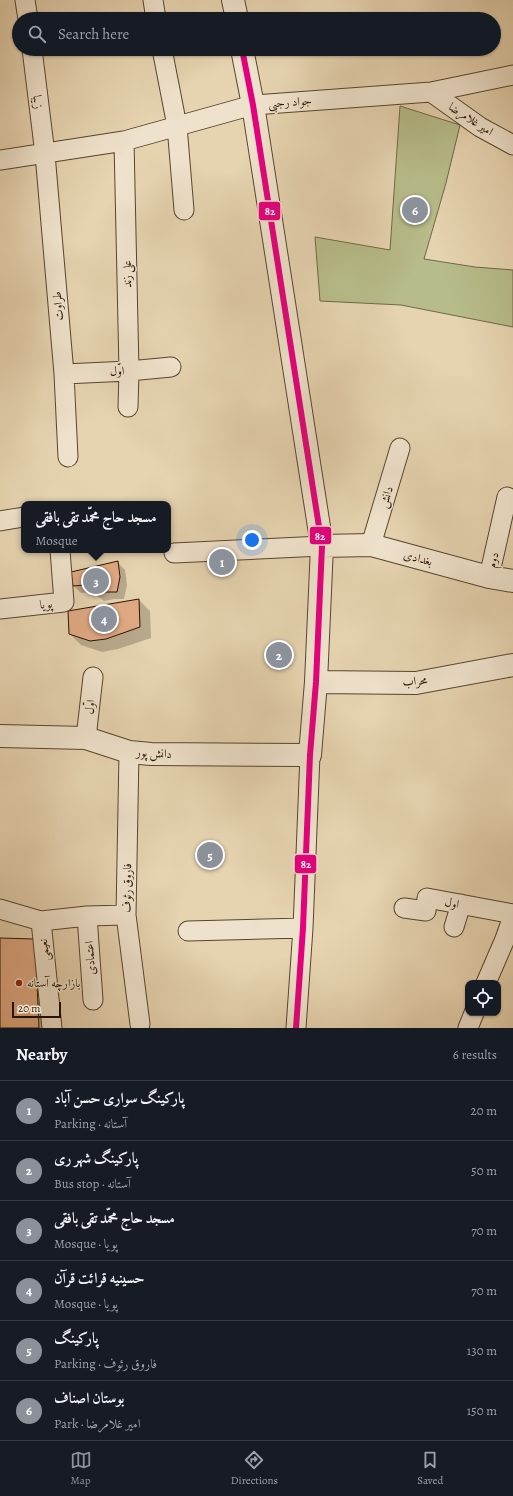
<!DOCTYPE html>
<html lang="en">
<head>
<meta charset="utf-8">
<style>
	:root { --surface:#171b24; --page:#20242c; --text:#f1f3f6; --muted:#9ea1a6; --line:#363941; --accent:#8c9099 }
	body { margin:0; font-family:Alegreya,Amiri,serif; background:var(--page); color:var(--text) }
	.controls { position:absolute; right:12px; bottom:12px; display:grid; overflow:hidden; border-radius:8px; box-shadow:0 1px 3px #0004 }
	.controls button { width:36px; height:36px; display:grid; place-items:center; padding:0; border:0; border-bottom:1px solid var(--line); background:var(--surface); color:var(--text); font:20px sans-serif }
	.scale { position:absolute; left:12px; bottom:10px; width:49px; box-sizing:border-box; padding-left:4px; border:2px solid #271600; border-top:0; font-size:11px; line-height:14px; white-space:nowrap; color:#271600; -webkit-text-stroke:3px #efe2cc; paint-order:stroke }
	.you { position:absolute; left:252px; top:540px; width:14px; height:14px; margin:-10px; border:3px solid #fff; border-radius:50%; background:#1a73e8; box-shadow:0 0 0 6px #1a73e833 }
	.badge { display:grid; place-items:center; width:26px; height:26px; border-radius:50%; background:var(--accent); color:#fff; font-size:13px; font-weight:700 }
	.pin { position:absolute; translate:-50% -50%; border:2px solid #fff; box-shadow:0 1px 4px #0006 }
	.popup { position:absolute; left:21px; top:501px; width:150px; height:52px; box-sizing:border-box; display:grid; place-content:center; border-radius:8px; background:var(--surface); filter:drop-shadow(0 1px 3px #0005); font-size:13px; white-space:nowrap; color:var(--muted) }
	.popup b { font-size:15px; color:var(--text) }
	.popup::after { content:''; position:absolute; left:50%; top:100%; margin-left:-8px; border:8px solid transparent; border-top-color:var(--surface) }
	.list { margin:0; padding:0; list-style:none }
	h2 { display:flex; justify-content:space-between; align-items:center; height:52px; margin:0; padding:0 16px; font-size:17px }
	h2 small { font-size:13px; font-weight:400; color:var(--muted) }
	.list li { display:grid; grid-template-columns:26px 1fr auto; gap:12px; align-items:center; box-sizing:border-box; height:60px; padding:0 16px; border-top:1px solid var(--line) }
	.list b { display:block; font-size:15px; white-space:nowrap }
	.list p { margin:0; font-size:13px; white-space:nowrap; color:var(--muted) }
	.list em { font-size:13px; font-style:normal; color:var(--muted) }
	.icon { flex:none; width:22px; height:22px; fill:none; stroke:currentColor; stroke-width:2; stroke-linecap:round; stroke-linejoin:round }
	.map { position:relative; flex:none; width:513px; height:1028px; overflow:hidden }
	.search { position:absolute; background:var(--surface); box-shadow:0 1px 3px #0004; left:12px; right:12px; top:12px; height:44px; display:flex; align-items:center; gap:10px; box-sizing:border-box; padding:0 14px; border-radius:22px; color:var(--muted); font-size:15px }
	.sheet { height:412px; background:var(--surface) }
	nav { display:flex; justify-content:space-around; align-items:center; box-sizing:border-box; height:56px; border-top:1px solid var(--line); background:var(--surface); font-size:11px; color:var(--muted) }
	nav a { display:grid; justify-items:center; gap:2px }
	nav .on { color:var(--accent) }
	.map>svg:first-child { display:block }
	.green { fill:#b7bc8a; stroke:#6f6945 }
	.shadow { fill:#0003 }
	.building { fill:#e0a983; stroke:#271600 }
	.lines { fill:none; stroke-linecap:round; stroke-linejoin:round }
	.minor-casing { stroke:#57452c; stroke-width:21 }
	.tertiary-casing { stroke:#57452c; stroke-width:24 }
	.minor { stroke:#efe2cc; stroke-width:19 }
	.tertiary { stroke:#efe2cc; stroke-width:22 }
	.bus-1-casing { stroke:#efe2cc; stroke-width:9 }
	.bus-1 { stroke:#e5007d; stroke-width:6 }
	.poi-dot { fill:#8f2418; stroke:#efe2cc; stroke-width:1.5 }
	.labels { text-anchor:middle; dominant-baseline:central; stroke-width:3; stroke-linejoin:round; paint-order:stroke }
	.street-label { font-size:12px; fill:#271600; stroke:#efe2cc }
	.poi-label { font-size:12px; fill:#271600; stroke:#efe2cc; text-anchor:start }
	.line-badge { stroke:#efe2cc; stroke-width:1.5 }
	.badge-label { font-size:11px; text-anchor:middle; font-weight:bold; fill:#fff }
</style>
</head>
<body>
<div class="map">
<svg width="513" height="1028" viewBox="0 0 513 1028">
	<rect width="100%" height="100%" fill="#e6d3b0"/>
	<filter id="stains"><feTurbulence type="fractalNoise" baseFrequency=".005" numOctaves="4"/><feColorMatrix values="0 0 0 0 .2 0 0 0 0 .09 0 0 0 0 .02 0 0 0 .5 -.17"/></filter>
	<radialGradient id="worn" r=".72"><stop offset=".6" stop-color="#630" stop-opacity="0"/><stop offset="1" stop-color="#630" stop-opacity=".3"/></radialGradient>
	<path class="green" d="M400,106L460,125L446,183L424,259L475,267L513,270V327L401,305L320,301L315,237L390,250Z"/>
	<path class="shadow" d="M117,562L125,570L127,585L124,599H114L104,601L92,592L81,593L74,586L72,573Z
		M139,600L150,611L151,638L118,649L102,652L81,645L70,634Z
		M0,939L35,940L52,1028H0Z"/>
	<path class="building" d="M118,561L120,577L117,592H106L96,594L90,591L85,585L73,586L71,572Z
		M139,599L140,627L106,639L90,641L69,634L68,611Z
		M0,938L35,939L39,1028H0Z"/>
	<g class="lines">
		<g class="minor-casing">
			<path id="minor" d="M25,0L28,19
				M153,0L156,19
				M32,49L45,154L64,374L68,457
				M162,49L177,126L184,210
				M431,92L480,127L513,145
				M124,141L129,371L128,407
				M0,160L124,141L253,105L431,92L513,75
				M64,374L129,371L171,367
				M0,521L24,517
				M371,545L400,448
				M174,553L322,546
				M489,577L507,497
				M0,609L64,602L60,550
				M86,738L93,677
				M129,752L126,915L140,1024
				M404,908L426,911L427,898L513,914
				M0,909L41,921L87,916L126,915
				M87,916L93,1000
				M41,921L52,1028
				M454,927L461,904
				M188,931L303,928
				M486,983L505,939L513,916
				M296,1028L303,928L310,755
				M468,1028L474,1013"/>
		</g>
		<g class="tertiary-casing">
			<path id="tertiary" d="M233,0L237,19
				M322,546L371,545L489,577L513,581
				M316,682L416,683L513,665
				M0,736L86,738L129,752L151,754L310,755L316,682L322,546L253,105L242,49"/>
		</g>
		<use href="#minor" class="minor"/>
		<use href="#tertiary" class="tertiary"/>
		<g class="bus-1-casing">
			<path id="bus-1" d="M242,49L253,105L322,546L316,682L310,755L303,928L296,1028"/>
		</g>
		<use href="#bus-1" class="bus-1"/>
	</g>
	<circle class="poi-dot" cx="19" cy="983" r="4"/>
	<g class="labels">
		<g class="street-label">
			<text transform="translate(38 102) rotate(83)">زیبا</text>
			<text transform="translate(290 102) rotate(-4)">جواد رجبی</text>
			<text transform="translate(471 119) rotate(33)">امیر غلامرضا</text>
			<text transform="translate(127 274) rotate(-91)">علی زند</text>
			<text transform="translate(58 306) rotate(-95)">طراوت</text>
			<text transform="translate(117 371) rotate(-3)">اوّل</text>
			<text transform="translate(386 497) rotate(-73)">دانش</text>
			<text transform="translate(418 558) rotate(15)">بغدادی</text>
			<text transform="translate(493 560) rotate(-77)">دوم</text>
			<text transform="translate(46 604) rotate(-6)">پویا</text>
			<text transform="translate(415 681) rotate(-4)">محراب</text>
			<text transform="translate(90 707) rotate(-83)">اوّل</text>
			<text transform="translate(154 753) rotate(3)">دانش پور</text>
			<text transform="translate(127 888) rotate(-89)">فاروق رئوف</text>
			<text transform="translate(452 903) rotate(11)">اول</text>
			<text transform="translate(44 950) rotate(-96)">نعیمی</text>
			<text transform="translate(90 958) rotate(-94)">اعتمادی</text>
		</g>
		<g class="poi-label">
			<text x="27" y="983">بازارچه آستانه</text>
		</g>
	</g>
	<g class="line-badge">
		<rect x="258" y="201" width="23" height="20" rx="4" fill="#e5007d"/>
		<rect x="309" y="526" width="23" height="19" rx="4" fill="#e5007d"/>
		<rect x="294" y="854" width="23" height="20" rx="4" fill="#e5007d"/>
	</g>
	<g class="badge-label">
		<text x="270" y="215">82</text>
		<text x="320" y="540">82</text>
		<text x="306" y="868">82</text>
	</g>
	<rect width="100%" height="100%" filter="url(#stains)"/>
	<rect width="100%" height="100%" fill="url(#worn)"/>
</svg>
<div class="controls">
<button><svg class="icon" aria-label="locate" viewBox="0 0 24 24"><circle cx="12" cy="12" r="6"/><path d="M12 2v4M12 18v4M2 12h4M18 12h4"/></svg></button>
</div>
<div class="scale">20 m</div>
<div class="you"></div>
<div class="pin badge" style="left:222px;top:562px">1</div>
<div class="pin badge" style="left:279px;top:655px">2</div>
<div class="pin badge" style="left:96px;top:581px">3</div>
<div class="popup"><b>مسجد حاج محمّد تقی بافقی</b>Mosque</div>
<div class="pin badge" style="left:104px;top:619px">4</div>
<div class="pin badge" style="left:210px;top:855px">5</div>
<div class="pin badge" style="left:415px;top:210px">6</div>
<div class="search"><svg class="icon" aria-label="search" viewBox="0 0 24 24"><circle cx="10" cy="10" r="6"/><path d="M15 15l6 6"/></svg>Search here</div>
</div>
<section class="sheet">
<h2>Nearby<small>6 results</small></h2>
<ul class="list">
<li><span class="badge">1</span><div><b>پارکینگ سواری حسن آباد</b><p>Parking · آستانه</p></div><em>20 m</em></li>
<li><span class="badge">2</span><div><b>پارکینگ شهر ری</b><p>Bus stop · آستانه</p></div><em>50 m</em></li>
<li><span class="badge">3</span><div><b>مسجد حاج محمّد تقی بافقی</b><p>Mosque · پویا</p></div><em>70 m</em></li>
<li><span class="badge">4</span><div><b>حسینیه قرائت قرآن</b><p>Mosque · پویا</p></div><em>70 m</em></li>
<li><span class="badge">5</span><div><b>پارکینگ</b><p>Parking · فاروق رئوف</p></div><em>130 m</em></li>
<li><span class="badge">6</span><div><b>بوستان اصناف</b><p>Park · امیر غلامرضا</p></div><em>150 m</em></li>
</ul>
</section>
<nav>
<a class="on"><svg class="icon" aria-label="map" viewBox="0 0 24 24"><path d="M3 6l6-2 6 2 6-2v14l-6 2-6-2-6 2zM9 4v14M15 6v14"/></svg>Map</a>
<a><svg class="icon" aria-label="directions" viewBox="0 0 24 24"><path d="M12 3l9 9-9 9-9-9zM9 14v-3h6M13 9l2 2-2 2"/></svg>Directions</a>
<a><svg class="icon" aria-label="saved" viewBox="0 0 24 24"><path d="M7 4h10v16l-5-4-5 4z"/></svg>Saved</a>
</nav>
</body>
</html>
